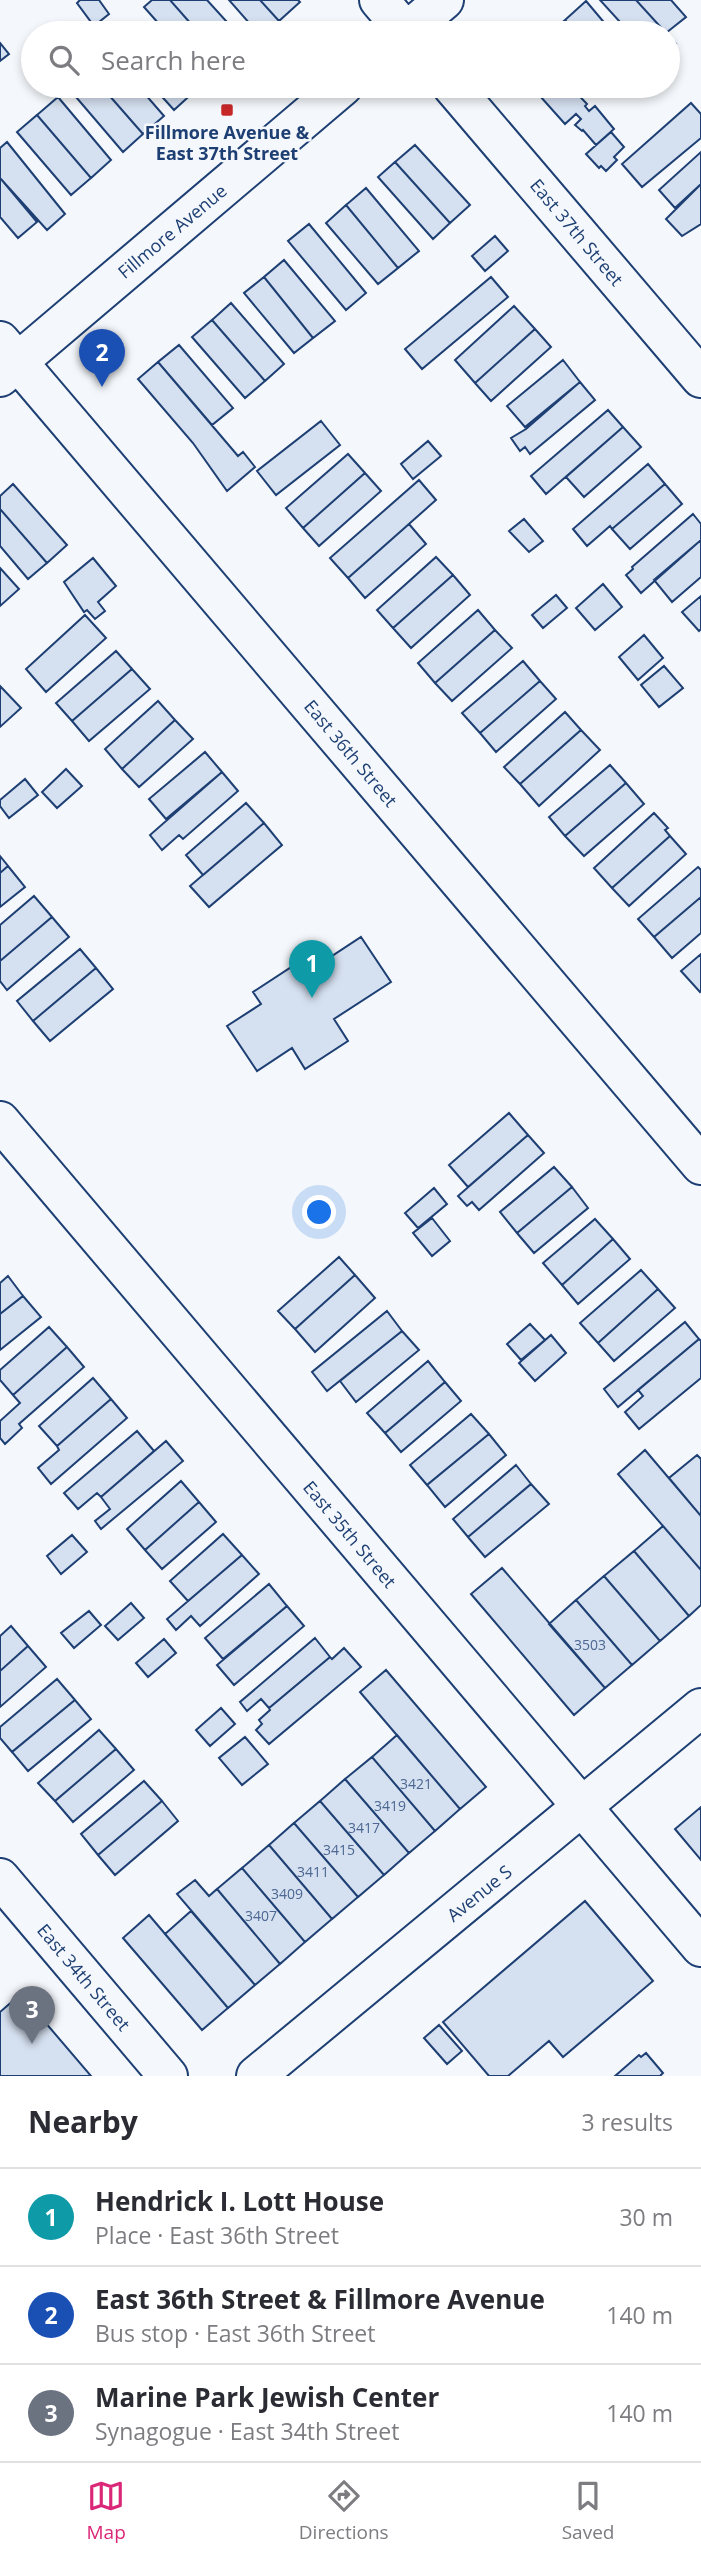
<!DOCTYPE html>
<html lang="en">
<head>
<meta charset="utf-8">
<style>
	:root { --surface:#fff; --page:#f2f2f3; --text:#2b2b33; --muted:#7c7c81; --line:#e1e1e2; --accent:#db2777 }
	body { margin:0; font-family:"Open Sans",sans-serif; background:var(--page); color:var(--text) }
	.you { position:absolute; left:320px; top:1213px; width:24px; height:24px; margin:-18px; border:5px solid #fff; border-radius:50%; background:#1a73e8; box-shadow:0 0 0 10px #1a73e833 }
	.badge { display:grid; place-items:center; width:46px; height:46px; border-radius:50%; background:var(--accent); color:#fff; font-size:23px; font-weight:700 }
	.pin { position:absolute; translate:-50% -58px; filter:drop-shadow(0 2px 4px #0008) }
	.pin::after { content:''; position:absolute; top:37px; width:24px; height:21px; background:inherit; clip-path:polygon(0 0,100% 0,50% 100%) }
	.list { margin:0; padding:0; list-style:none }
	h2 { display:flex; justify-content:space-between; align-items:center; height:91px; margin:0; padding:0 28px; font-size:30px }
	h2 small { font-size:23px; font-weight:400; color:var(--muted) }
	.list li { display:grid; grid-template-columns:46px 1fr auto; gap:21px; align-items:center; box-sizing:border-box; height:98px; padding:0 28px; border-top:2px solid var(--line) }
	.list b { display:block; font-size:26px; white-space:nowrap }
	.list p { margin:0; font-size:23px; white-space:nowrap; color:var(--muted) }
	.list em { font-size:23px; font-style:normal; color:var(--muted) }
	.icon { flex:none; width:38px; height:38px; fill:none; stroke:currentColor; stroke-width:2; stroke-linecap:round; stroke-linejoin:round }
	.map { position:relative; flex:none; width:701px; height:2076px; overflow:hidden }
	.search { position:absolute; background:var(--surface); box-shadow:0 4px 10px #0003; left:21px; right:21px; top:21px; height:77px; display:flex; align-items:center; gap:18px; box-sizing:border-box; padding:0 24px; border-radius:38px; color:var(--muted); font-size:26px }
	.sheet { height:385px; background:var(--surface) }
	nav { display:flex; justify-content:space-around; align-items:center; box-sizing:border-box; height:98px; border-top:2px solid var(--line); background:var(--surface); font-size:19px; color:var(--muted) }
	nav a { display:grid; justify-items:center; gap:4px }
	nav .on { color:var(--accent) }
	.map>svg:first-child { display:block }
	.building { fill:#d5e0f0; stroke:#1d3f73; stroke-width:2 }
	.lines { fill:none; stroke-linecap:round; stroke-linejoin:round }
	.minor-casing { stroke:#1d3f73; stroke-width:42 }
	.minor { stroke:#f4f7fb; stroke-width:38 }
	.poi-dot { fill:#c62828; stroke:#f4f7fb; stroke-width:2.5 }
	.labels { text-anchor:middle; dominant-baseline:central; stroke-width:5; stroke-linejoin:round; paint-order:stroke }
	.number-label { font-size:14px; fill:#4b6792 }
	.poi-label { font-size:18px; font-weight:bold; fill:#1d3f73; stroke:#f4f7fb }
	.street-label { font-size:18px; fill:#1d3f73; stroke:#f4f7fb }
</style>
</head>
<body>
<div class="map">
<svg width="701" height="2076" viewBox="0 0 701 2076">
	<rect width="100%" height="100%" fill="#f4f7fb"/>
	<path class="building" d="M80,0H99L109,14L94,26L77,3Z
		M152,0H170L199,33H167L144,7Z
		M170,0H207L237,33H199Z
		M229,0H260L279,21L264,33H258Z
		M260,0H298L300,2L279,21Z
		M600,0H636L666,33H630Z
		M636,0H671L686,17L666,33Z
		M586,1L613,33H577L565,20Z
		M565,20L577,33H549Z
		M668,35L676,44L668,51Z
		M0,43L9,54L0,61Z
		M74,86H101L143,134L123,152L70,90Z
		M101,86H138L164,116L143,134Z
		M158,86H194L197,89L174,110L156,90Z
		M531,86H570L587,104L585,106L589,111L595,106L614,129L596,145L583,130L582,131L575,125L581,119L576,114L565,124Z
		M588,86H609L597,96Z
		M58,97L111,160L91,178L37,115Z
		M691,103L701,114V138L642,187L622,164Z
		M37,115L91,178L71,195L17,132Z
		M611,132L624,147L614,157L617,160L606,171L601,166L599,168L586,154Z
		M7,142L65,214L47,230L0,178V148Z
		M415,145L470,205L450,223L395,162Z
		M701,152V184L675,208L659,190Z
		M395,162L450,223L433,239L378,177Z
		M0,178L37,222L18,238L0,217Z
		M701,184V224L682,236L666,219Z
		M366,188L419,251L398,268L346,205Z
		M346,205L398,268L378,284L326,223Z
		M309,224L366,293L346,310L288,241Z
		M495,236L508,251L485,271L472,256Z
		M284,260L335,321L313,338L264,277Z
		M264,277L313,338L294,353L244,293Z
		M491,277L508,297L422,369L405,349Z
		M231,303L284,364L265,381L212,320Z
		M514,306L535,329L475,383L455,360Z
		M212,320L265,381L245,398L192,337Z
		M535,329L551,347L491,401L475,383Z
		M179,345L233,408L212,425L158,362Z
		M563,360L580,382L525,427L507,406Z
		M158,362L238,456L243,452L255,467L227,491L193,443L138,379Z
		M580,382L595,400L530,454L525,447L520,451L511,438L526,429Z
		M608,410L623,427L546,494L531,476Z
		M321,421L340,445L276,495L257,471Z
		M623,427L641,447L584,497L566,477Z
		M428,441L441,456L413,479L401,464Z
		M348,454L365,473L303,528L286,508Z
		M648,464L665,484L612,529L610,526L587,546L573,529Z
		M365,473L381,491L319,546L303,528Z
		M419,480L436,500L348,578L330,558Z
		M13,484L67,545L47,563L0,509V496Z
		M665,484L682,504L630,549L612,529Z
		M0,509L47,563L28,579L0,546Z
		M693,514L701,524V540L641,593L626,575L633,569L632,567Z
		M524,519L543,541L529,552L509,531Z
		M409,524L426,544L365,598L348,578Z
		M701,540V577L672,602L654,580Z
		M436,557L453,575L393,628L377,610Z
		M93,558L116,586L98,602L105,611L95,619L87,610L84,612L64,582Z
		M0,568L19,589L0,606Z
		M453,575L470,595L411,648L393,628Z
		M603,584L622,607L595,630L576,608Z
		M556,595L567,608L543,628L532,615Z
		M701,596V629L699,631L682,612Z
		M478,610L495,630L435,683L418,663Z
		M85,615L106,638L46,692L26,669Z
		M495,630L512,648L452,701L435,683Z
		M644,635L663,658L638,680L619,657Z
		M116,651L132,669L72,721L56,703Z
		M523,661L540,681L480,733L462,713Z
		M664,666L683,688L659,707L641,685Z
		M132,669L150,689L89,741L72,721Z
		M540,681L556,699L496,752L480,733Z
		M0,686L21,708L0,727Z
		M158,701L175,720L122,769L105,749Z
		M565,712L581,730L520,784L504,767Z
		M175,720L193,739L139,787L122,769Z
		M581,730L600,750L539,806L520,784Z
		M205,752L222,772L166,819L149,799Z
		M610,765L626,783L565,836L549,817Z
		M66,769L82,786L57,808L42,792Z
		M222,772L238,791L183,839L179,835L162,850L150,835Z
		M25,779L38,795L9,818L0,806V800Z
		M626,783L644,804L584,856L565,836Z
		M246,803L264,823L203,875L186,855Z
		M654,813L668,828L665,830L670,836L612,888L594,868Z
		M264,823L282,845L209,907L190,886Z
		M670,836L686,854L629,906L612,888Z
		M0,856L8,866L0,873Z
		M8,866L25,887L0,907V873Z
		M698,867L701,870V897L654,937L638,919Z
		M34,896L52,917L0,961V925Z
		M701,897V933L672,958L654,937Z
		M52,917L69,937L7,990L0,981V961Z
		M361,937L391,982L334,1019L348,1041L305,1069L292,1048L257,1071L227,1026L261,1004L253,992L296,964L303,975Z
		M80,949L96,968L33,1021L17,1001Z
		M701,954V991L700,992L681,971Z
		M96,968L113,989L50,1041L33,1021Z
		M509,1113L528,1135L468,1187L449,1165Z
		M528,1135L544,1153L479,1210L472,1202L467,1206L458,1196Z
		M554,1167L572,1187L517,1233L500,1212Z
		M572,1187L588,1208L534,1253L517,1233Z
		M434,1188L447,1204L418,1228L405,1213Z
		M432,1218L450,1241L432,1256L413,1233Z
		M595,1219L613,1239L562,1285L543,1263Z
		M613,1239L630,1259L578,1304L562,1285Z
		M339,1257L355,1275L295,1329L278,1311Z
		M641,1270L658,1289L598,1343L580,1323Z
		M355,1275L375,1298L315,1352L295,1329Z
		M8,1276L23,1296L0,1314V1283Z
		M658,1289L675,1308L614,1361L598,1343Z
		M23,1296L41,1317L0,1350V1314Z
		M387,1311L402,1331L327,1391L312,1372Z
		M685,1322L699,1339L618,1407L604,1389Z
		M530,1324L545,1340L521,1360L507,1344Z
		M49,1327L67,1347L13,1395L0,1380V1370Z
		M402,1331L419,1350L356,1402L340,1381Z
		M551,1335L566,1353L535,1381L519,1363Z
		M699,1339L701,1341V1378L639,1429L625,1412L643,1396L638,1390Z
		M67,1347L84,1367L19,1424L22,1428L5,1444L0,1438V1421L20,1403L13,1395Z
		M428,1361L445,1382L385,1433L367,1413Z
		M93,1378L111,1399L57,1446L39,1426Z
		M445,1382L461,1401L401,1452L385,1433Z
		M111,1399L127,1418L51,1484L38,1468L59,1450L57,1446Z
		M471,1414L489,1434L427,1485L410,1465Z
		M137,1431L154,1451L101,1497L97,1493L78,1509L64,1493Z
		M489,1434L506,1455L445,1507L427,1485Z
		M166,1441L183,1461L101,1529L95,1521L110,1509L101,1497Z
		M645,1450L701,1516V1570L618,1474Z
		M697,1455L701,1459V1516L669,1478Z
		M516,1465L531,1484L468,1537L453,1519Z
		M181,1481L199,1502L145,1550L127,1529Z
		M531,1484L549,1504L485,1557L468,1537Z
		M199,1502L216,1522L162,1569L145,1550Z
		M663,1526L701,1570V1605L689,1616L634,1551Z
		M223,1534L242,1555L188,1601L170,1581Z
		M72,1535L87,1552L61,1574L47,1556Z
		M634,1551L689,1616L660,1641L604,1576Z
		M242,1555L259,1574L200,1626L191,1616L176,1630L167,1619Z
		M502,1568L605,1688L574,1715L471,1594Z
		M604,1576L660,1641L632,1665L576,1600Z
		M269,1584L287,1606L223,1659L205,1638Z
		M576,1600L632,1665L605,1688L549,1624Z
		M131,1603L144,1618L118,1640L105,1626Z
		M287,1606L304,1626L234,1685L217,1665Z
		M89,1611L101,1625L74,1648L61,1633Z
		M11,1626L28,1646L0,1671V1636Z
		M315,1638L330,1657L269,1708L261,1699L247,1711L240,1702Z
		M164,1639L176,1653L148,1677L136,1663Z
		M28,1646L46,1667L0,1707V1671Z
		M344,1648L361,1667L269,1744L256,1730L262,1724L259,1720L270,1710L269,1708L330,1657L332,1659Z
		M386,1670L486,1787L460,1809L360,1692Z
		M57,1679L75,1700L12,1752L0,1738V1727Z
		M75,1700L91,1719L28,1771L12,1752Z
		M221,1708L235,1724L210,1746L196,1730Z
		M99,1730L116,1749L55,1801L38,1783Z
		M397,1735L460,1809L435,1831L372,1757Z
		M245,1737L268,1764L242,1785L219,1758Z
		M116,1749L134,1770L73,1822L55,1801Z
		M372,1757L435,1831L409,1853L345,1779Z
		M345,1779L409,1853L384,1875L320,1801Z
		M144,1781L162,1801L98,1855L81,1834Z
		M162,1801L178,1821L115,1875L98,1855Z
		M320,1801L384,1875L358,1897L294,1823Z
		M701,1807V1860L675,1829Z
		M294,1823L358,1897L332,1919L269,1845Z
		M269,1845L332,1919L305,1942L242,1868Z
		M242,1868L305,1942L280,1964L217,1889Z
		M195,1880L209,1896L217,1889L280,1964L255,1985L177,1894Z
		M585,1901L653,1981L563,2057L549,2041L508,2076H489L443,2022Z
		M191,1911L255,1985L228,2008L165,1934Z
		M149,1915L228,2008L202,2030L123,1938Z
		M21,1994L91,2076H0V2012Z
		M439,2025L462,2051L447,2064L424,2038Z
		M646,2053L663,2073L660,2076H615L639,2055L641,2057Z"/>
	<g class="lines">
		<g class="minor-casing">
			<path id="minor" d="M379,0L407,33
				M405,33L444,0
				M452,86L701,378
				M0,341L701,1165
				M0,377L343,86
				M0,1121L701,1947
				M0,1878L168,2076
				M256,2076L701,1708"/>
		</g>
		<use href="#minor" class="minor"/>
	</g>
	<rect class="poi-dot" x="220" y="103" width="14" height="14" rx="3.5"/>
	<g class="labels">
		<g class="number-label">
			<text x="590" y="1644">3503</text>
			<text x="416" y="1783">3421</text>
			<text x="390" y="1805">3419</text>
			<text x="364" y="1827">3417</text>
			<text x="339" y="1849">3415</text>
			<text x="313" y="1871">3411</text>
			<text x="287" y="1893">3409</text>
			<text x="261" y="1915">3407</text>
		</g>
		<g class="poi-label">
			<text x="227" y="132">Fillmore Avenue &amp;<tspan x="227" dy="21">East 37th Street</tspan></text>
		</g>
		<g class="street-label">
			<text transform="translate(172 231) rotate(-40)">Fillmore Avenue</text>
			<text transform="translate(577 232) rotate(50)">East 37th Street</text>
			<text transform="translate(351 753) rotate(50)">East 36th Street</text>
			<text transform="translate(350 1534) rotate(50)">East 35th Street</text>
			<text transform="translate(479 1893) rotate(-39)">Avenue S</text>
			<text transform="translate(84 1977) rotate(50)">East 34th Street</text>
		</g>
	</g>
</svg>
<div class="you"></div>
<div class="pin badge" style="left:312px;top:998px;background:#0f9aa8">1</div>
<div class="pin badge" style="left:102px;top:387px;background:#1a4fb4">2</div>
<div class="pin badge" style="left:32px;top:2044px;background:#6b7280">3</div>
<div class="search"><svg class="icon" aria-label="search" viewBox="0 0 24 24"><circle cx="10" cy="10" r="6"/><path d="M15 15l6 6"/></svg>Search here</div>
</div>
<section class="sheet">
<h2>Nearby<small>3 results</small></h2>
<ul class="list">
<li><span class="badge" style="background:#0f9aa8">1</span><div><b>Hendrick I. Lott House</b><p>Place · East 36th Street</p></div><em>30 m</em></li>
<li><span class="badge" style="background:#1a4fb4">2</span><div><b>East 36th Street &amp; Fillmore Avenue</b><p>Bus stop · East 36th Street</p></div><em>140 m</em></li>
<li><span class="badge" style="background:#6b7280">3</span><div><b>Marine Park Jewish Center</b><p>Synagogue · East 34th Street</p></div><em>140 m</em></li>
</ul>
</section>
<nav>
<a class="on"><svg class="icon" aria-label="map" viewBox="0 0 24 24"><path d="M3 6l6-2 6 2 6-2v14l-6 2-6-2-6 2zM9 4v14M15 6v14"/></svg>Map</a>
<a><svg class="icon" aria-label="directions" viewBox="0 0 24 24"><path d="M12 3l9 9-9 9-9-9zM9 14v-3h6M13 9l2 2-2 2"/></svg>Directions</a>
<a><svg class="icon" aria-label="saved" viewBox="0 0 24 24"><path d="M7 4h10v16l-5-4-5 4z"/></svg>Saved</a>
</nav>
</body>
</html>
